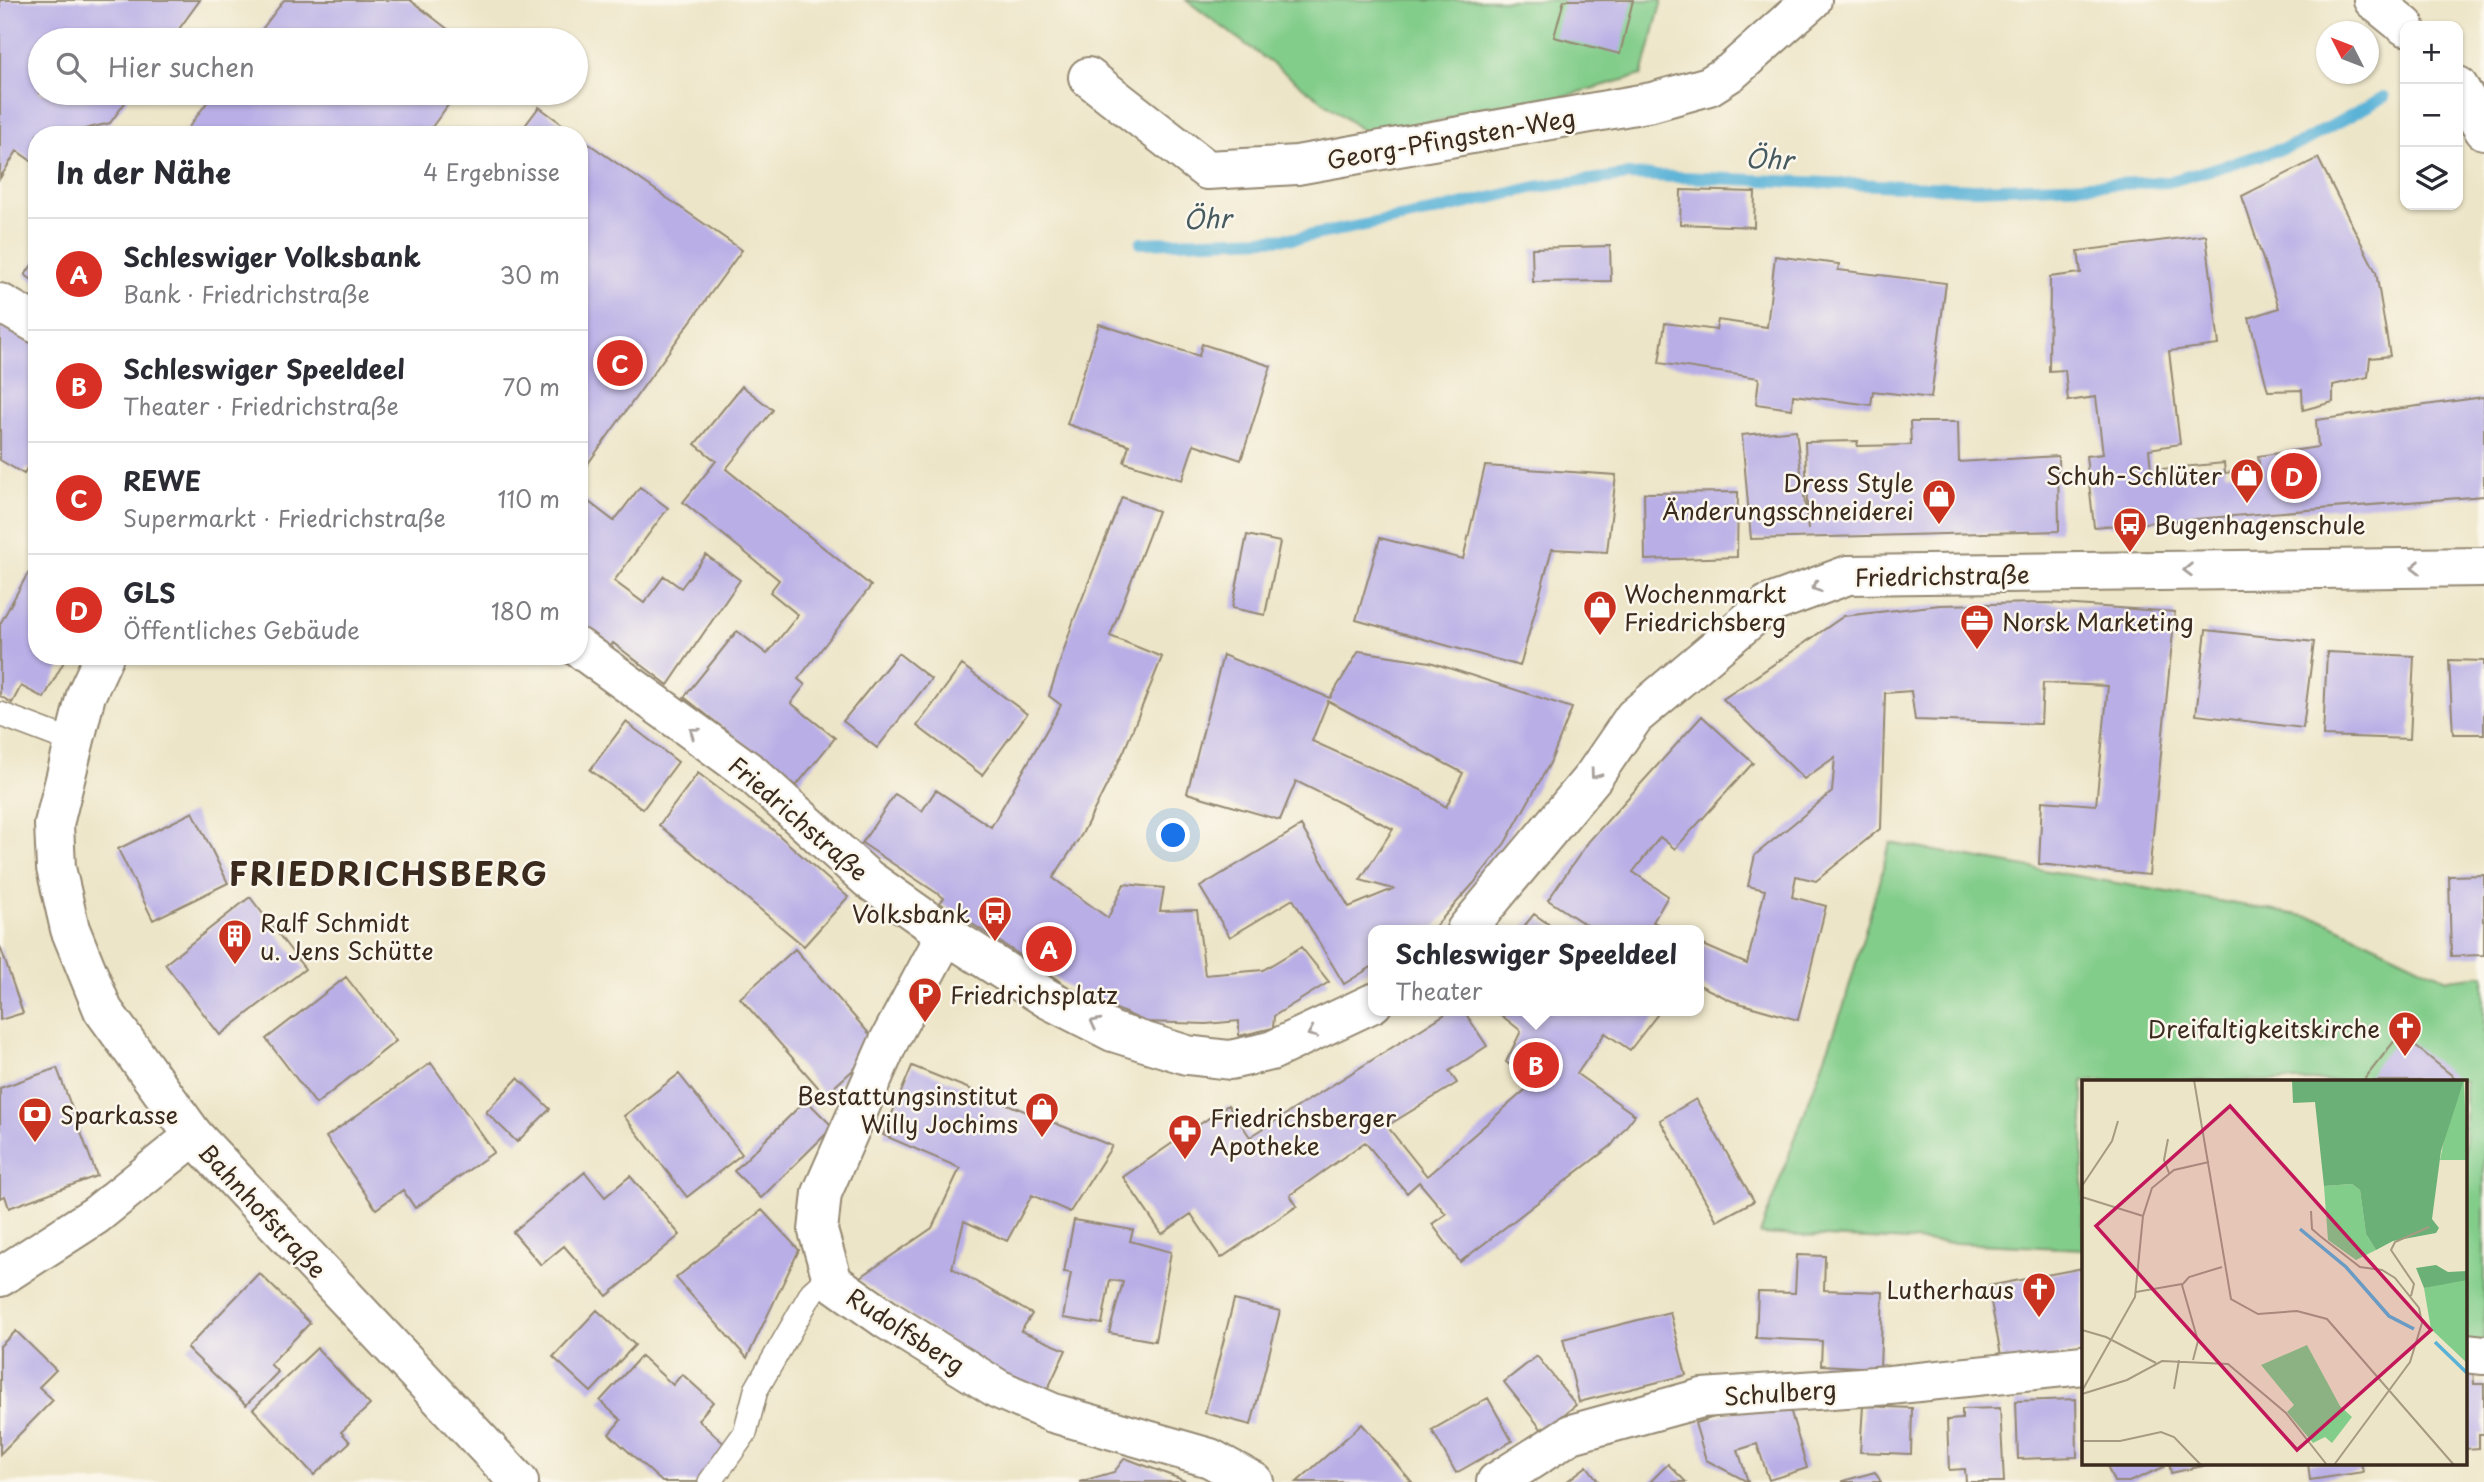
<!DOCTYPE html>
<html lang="de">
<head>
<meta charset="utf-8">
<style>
	:root { --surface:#fff; --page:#f2f2f3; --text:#2b2b33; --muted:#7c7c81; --line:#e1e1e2; --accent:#d93025 }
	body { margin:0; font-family:"Playpen Sans",sans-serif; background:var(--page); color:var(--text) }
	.controls { position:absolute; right:21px; top:21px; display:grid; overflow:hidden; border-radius:14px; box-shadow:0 2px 5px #0004 }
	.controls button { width:63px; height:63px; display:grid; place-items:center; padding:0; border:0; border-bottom:2px solid var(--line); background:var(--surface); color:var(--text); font:35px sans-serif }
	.compass { position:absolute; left:2316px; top:21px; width:63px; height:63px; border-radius:50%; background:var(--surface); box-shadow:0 2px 5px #0004; rotate:312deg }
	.you { position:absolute; left:1174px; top:836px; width:24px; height:24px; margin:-18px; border:5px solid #fff; border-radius:50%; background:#1a73e8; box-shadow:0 0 0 10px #1a73e833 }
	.badge { display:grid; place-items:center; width:46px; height:46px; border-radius:50%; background:var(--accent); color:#fff; font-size:23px; font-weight:700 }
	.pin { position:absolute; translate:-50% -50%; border:4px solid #fff; box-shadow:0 2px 7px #0006 }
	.popup { position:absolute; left:1368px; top:925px; width:336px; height:91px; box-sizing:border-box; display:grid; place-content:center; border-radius:14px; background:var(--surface); filter:drop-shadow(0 2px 5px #0005); font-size:23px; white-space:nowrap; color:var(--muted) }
	.popup b { font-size:26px; color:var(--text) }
	.popup::after { content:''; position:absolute; left:50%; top:100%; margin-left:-14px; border:14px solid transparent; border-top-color:var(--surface) }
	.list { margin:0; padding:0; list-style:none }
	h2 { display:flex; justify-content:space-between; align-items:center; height:91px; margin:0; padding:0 28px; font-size:30px }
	h2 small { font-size:23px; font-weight:400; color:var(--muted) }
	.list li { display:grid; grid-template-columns:46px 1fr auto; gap:21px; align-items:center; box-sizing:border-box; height:112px; padding:0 28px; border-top:2px solid var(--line) }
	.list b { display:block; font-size:26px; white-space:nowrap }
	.list p { margin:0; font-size:23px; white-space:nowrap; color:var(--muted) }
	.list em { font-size:23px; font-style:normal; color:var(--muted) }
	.icon { flex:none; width:38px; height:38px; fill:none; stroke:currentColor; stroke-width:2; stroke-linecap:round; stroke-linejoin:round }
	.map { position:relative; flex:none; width:2484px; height:1482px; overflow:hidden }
	.search { position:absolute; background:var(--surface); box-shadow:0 2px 5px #0004; left:28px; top:28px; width:560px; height:77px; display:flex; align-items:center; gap:18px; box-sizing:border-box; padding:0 24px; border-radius:38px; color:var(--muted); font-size:26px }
	.panel { position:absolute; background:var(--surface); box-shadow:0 2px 5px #0004; left:28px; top:126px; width:560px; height:539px; border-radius:28px }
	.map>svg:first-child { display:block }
	.green { fill:#83cd8b; stroke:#5f7c54; stroke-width:2 }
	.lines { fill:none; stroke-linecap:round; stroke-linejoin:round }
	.stream { stroke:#5ab2d7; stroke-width:12 }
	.building { fill:#b9afe6; fill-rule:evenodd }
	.service-casing { stroke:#948872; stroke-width:26 }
	.minor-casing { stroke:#948872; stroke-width:42 }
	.tertiary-casing { stroke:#948872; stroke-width:42 }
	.service { stroke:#fff; stroke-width:23 }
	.minor { stroke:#fff; stroke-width:38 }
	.tertiary { stroke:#fff; stroke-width:38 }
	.oneway { stroke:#a79f9a }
	.labels { text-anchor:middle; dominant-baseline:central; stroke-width:5; stroke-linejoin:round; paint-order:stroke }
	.street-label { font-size:24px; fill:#3b2a1e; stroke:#fbf7ec }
	.poi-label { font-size:24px; fill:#3b2a1e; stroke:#fbf7ec; text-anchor:start }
	.water-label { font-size:26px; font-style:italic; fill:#465a5f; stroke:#fbf7ec }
	.district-label { font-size:32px; font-weight:bold; letter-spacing:2px; fill:#3b2a1e; stroke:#fbf7ec }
	.inset-river { fill:none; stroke:#5ab2d7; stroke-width:3.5 }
	.inset-road { fill:none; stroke:#a69a83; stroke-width:2 }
	.view { fill:#c2185b; fill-opacity:0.15; stroke:#c2185b; stroke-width:3.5 }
	.inset-edge { fill:none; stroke:#3b2a1e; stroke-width:3.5 }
</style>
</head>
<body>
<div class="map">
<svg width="2484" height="1482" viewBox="0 0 2484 1482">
	<rect width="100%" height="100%" fill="#fbf7ec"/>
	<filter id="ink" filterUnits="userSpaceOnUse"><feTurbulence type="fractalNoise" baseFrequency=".0143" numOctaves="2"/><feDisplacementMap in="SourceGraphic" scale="14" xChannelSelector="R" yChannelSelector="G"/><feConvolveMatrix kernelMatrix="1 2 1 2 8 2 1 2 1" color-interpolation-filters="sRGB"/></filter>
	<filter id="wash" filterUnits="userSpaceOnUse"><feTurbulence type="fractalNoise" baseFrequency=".00686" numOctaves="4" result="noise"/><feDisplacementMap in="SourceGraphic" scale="28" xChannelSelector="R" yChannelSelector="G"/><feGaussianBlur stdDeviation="1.57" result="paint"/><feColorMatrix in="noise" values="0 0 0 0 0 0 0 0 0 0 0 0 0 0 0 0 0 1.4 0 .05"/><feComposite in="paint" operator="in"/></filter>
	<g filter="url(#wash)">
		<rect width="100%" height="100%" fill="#ede5c7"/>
		<path class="green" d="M1186,0H1662L1642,75L1554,99L1367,134Z
			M1890,843L2321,919L2447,979L2484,975V1343L2465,1341V1081H2083V1249L1760,1234L1844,1005Z"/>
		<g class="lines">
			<path class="stream" d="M1141,243L1298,238L1431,212L1536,187L1629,175L1976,189L2168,182L2299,144L2384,97"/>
		</g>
		<g id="blocks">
			<path class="building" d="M0,0H200L171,40H40V93H132L110,123L60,135H37V165L17,151L0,178Z
				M284,0H410L462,40H254Z
				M1564,0H1633L1620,54L1554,37Z
				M214,93H457L426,135H183Z
				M539,107L577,135H518Z
				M579,137L742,250L579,476Z
				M2318,158L2376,272L2390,356L2370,358L2368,377L2333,385V402L2303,410L2302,390L2268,391L2249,318L2279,308L2242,196Z
				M1681,190L1755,192L1754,227L1680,224Z
				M2206,235L2219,345L2169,351L2180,444L2149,449L2151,470L2224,463L2225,473L2260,469L2258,456L2318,447L2316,420L2484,397V496L2094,527L2086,456L2103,454L2096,397L2068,401L2065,370L2049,371L2050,277L2081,273L2078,251Z
				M1610,246L1611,281L1533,282L1532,248Z
				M1775,256L1839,264L1838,270L1946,283L1931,398L1873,391L1871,405L1793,395L1792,409L1756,404L1759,378L1659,363L1665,323L1716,330L1718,320L1767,327Z
				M37,258V283L25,275Z
				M1099,324L1199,356L1202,344L1271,366L1241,460L1194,444L1182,480L1124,462L1129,445L1067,424Z
				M0,325L37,345V473L27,468L24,474L0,460Z
				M742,386L773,410L726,469L871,586L798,679L805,685L791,703L835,738L796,786L684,697L737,631L767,654L798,615L770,592L779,580L683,502L716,461L695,444Z
				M1910,422H1958L1959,462L2058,456L2059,531L1751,539L1742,435L1796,430L1808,530L1805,442L1858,441L1857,446L1911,445Z
				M1485,466L1616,475L1607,552L1552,549L1520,666L1356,620L1380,538L1463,559Z
				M640,487L668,508L614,581L644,603L664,576L681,588L706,555L740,580L668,685L613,643L606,653L579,633V499L581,496L614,521Z
				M1738,492L1737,557L1645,560L1644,493Z
				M1122,497L1158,511L1110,636L1162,657L1124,751L1082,834L1053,878L1108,918L1124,884L1164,888L1160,911L1197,910L1205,975L1263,970L1301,947L1329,982L1274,1016L1273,1028L1239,1036V1021L1206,1024L1146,1022L1075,991L940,903L944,898L862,843L895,794L922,811L936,790L991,827L1061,705L1049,696L1073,622Z
				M1247,535L1280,542L1265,615L1232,608Z
				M28,573L37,577V656H67L44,698L21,686L12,703L0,696V624Z
				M2047,603L2175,612L2149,875L2039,864L2042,801L2096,805L2108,686L2043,683L2041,724L1915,720L1911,691L1885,693L1881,828L1816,881L1796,876L1792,897L1826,906L1798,1020L1732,1001L1699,985V943L1747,964L1765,890L1748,886L1755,855L1832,792L1835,757L1804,779L1723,699L1844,616L1940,605Z
				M2206,630L2314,642L2303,728L2196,715Z
				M1359,651L1430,662L1572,708L1550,763L1505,843L1474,883L1432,930H1373V966L1344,984L1293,899L1230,937L1200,887L1301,826L1349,907L1393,889L1360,880L1393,829L1296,781L1280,820L1187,793L1223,655L1330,698ZM1328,701L1463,773L1446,807L1421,790L1312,741Z
				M2327,652L2414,656L2410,739L2323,736Z
				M898,653L931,679L877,748L843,721Z
				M2449,660L2484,661V734H2453Z
				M962,665L1027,714L982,775L917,726Z
				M1702,716L1753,763L1675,849L1660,837L1633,872L1668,896L1653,922L1671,930H1594L1548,900L1589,841Z
				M626,722L678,762L643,809L590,770Z
				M698,773L772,829L848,897L804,946L659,825Z
				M193,812L228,883L153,920L118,849Z
				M2484,875V955L2451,956L2449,876Z
				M250,897L305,969L220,1035L165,964Z
				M1534,914L1557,930H1521Z
				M0,946L23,1013L0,1020Z
				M795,949L880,1046L825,1095L740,998Z
				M346,977L396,1041L316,1104L266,1039Z
				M1450,1011H1464L1487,1046L1449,1071L1457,1083L1387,1126L1427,1176L1533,1083L1506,1062L1521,1031L1496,1011H1660L1630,1050L1605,1033L1577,1074L1635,1115L1611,1146L1460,1262L1432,1224L1446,1214L1419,1182L1407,1193L1365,1142L1290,1195L1297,1206L1221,1258L1191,1214L1162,1234L1123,1177L1228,1105L1250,1137Z
				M2400,1034L2459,1081H2363Z
				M431,1063L494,1152L415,1208L403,1190L376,1209L326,1137Z
				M912,1066L1112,1146L1070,1212L1032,1195L1007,1241L964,1221L952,1268L1032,1314L1021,1331L1066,1350L1045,1395L995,1373L858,1279L932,1228L960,1168L883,1135Z
				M57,1068L97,1176L9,1208L5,1196L0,1198V1088Z
				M679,1074L742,1154L687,1197L624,1116Z
				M518,1078L550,1109L517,1142L486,1112Z
				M1696,1099L1754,1201L1717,1221L1660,1120Z
				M806,1100L833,1127L761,1198L734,1171Z
				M585,1172L605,1197L630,1176L680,1235L607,1296L564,1246L541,1265L513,1232Z
				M762,1210L799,1250L747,1358L676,1278Z
				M1074,1220L1133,1230L1130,1241L1171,1252L1155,1341L1109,1333L1123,1282L1110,1280L1102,1324L1063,1318L1071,1273L1064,1272Z
				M1797,1255L1825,1256L1824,1290L1883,1292L1880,1368L1821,1365L1822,1341L1756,1338L1758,1292L1795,1293Z
				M2083,1268V1351L2003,1366L1988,1286Z
				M259,1273L310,1323L270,1364L278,1372L246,1405L187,1348Z
				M1234,1300L1280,1311L1251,1425L1205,1413Z
				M597,1310L635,1345L591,1392L553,1357Z
				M1670,1312L1686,1375L1579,1402L1563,1339Z
				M16,1331L56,1370L39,1387L53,1400L0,1454V1346Z
				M317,1348L370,1405L341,1432L350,1442L314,1475L253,1409Z
				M641,1356L673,1385L682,1374L713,1402L698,1420L730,1449L701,1482H662L609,1434L621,1420L600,1401Z
				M1537,1356L1576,1405L1543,1431L1504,1382Z
				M2473,1369L2474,1384H2484V1434H2479V1448L2465,1449V1370Z
				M1786,1395L1807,1468L1769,1480L1757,1444L1738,1450L1748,1482L1706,1460L1695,1423Z
				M1488,1398L1512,1441L1456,1473L1432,1430Z
				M2076,1399L2077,1457L2018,1459L2016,1401Z
				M1863,1406L1912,1408L1911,1454L1860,1452Z
				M2000,1408L2004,1482H1966L1965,1469L1949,1470L1947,1420L1962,1419V1409Z
				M1362,1424L1412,1482H1297Z
				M1125,1458L1188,1482H1079L1114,1472Z
				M2106,1463H2162L2164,1467L2129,1482H2114Z
				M2169,1463H2212V1464L2171,1473Z
				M2308,1463H2361L2363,1472L2310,1480Z
				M1668,1464L1686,1482H1650Z
				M1587,1466L1599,1482H1566Z
				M1875,1472L1881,1482H1843V1481Z"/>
		</g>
	</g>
	<g filter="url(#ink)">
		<use href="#blocks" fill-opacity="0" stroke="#948872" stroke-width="2"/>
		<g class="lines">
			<g class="service-casing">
				<path id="service" d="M0,714L74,742
					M710,1482L745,1433L756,1390L812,1292L831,1275"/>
			</g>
			<g class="minor-casing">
				<path id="minor" d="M2373,0L2405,26
					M1088,77L1207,170L1297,165L1652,102L1709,86L1731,72L1812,0
					M2458,86L2484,130
					M579,648L751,773L868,879L946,934L1048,999L1113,1032L1187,1055L1230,1060L1271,1051L1373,1003
					M1466,930L1593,777L1634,717L1767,605L1848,575L2484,567
					M946,934L889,1041L822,1193L818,1231L833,1282L887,1320L998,1389L1053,1413L1210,1458L1254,1482
					M0,1277L96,1215L194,1136
					M2465,1353L2484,1355
					M1496,1482L1571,1434L1702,1398L1890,1385L2083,1365"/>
			</g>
			<g class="tertiary-casing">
				<path id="tertiary" d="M0,303L37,324
					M104,656L86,695L54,824L56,868L70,929L103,1010L194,1136L519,1482"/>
			</g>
			<use href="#service" class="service"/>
			<use href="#minor" class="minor"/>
			<use href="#tertiary" class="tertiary"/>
		</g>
		<defs><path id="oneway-chevron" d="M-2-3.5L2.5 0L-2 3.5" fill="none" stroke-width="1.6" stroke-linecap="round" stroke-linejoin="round" transform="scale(1.75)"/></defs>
		<g class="oneway">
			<use href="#oneway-chevron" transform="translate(2416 567) rotate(179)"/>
			<use href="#oneway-chevron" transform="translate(2188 570) rotate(179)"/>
			<use href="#oneway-chevron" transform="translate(1816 587) rotate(160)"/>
			<use href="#oneway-chevron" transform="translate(694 732) rotate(-144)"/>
			<use href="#oneway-chevron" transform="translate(1595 774) rotate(126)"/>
			<use href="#oneway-chevron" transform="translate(1095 1023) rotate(-153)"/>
			<use href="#oneway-chevron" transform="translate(1312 1033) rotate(157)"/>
		</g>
	</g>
	<defs>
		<g id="shop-pin" transform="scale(1.75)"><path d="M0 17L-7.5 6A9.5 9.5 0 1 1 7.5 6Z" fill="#c8321e" stroke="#fbf7ec"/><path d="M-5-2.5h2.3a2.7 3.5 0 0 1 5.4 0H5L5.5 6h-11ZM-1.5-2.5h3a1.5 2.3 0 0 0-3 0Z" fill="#fff"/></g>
		<g id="bus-pin" transform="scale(1.75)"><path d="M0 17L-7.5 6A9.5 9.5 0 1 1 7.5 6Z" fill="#c8321e" stroke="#fbf7ec"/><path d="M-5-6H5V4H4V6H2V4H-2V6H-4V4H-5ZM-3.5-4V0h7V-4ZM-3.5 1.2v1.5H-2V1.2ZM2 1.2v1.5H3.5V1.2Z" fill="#fff"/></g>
		<g id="office-pin" transform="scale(1.75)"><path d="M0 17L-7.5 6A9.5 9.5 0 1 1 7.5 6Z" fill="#c8321e" stroke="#fbf7ec"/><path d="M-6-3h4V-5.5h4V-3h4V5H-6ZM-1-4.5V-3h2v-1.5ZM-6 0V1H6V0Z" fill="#fff"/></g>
		<g id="building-pin" transform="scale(1.75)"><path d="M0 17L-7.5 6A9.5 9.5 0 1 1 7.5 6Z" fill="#c8321e" stroke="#fbf7ec"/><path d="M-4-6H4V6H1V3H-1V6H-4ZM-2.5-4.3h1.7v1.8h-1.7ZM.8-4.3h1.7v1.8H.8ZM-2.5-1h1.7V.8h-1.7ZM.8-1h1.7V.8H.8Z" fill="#fff"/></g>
		<g id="parking-pin" transform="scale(1.75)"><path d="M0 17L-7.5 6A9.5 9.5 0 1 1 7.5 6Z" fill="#c8321e" stroke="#fbf7ec"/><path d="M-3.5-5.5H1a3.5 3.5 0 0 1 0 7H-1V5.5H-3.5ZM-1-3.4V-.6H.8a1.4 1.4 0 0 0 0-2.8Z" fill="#fff"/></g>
		<g id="church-pin" transform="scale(1.75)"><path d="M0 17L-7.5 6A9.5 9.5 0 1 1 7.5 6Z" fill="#c8321e" stroke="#fbf7ec"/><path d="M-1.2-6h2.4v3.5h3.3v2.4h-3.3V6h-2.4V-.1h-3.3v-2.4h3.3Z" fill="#fff"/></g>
		<g id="bank-pin" transform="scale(1.75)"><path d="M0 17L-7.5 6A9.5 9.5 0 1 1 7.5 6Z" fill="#c8321e" stroke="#fbf7ec"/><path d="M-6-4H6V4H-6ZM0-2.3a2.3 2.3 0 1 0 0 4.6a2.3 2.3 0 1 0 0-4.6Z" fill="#fff"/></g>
		<g id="pharmacy-pin" transform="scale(1.75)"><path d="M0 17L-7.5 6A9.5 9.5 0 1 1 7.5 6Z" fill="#c8321e" stroke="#fbf7ec"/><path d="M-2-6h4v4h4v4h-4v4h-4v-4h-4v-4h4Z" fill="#fff"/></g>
	</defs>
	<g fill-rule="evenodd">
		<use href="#shop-pin" x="2247" y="475"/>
		<use href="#shop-pin" x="1939" y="496"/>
		<use href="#bus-pin" x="2130" y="524"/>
		<use href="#shop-pin" x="1600" y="607"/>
		<use href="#office-pin" x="1977" y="621"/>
		<use href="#bus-pin" x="995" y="913"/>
		<use href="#building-pin" x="235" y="936"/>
		<use href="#parking-pin" x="925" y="994"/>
		<use href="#church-pin" x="2405" y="1028"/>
		<use href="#shop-pin" x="1042" y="1109"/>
		<use href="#bank-pin" x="35" y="1114"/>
		<use href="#pharmacy-pin" x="1185" y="1131"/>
		<use href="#church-pin" x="2039" y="1289"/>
	</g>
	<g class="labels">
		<g class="street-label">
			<text transform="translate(1451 138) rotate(-10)">Georg-Pfingsten-Weg</text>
			<text transform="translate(1942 575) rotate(-1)">Friedrichstraße</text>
			<text transform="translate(799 818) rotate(41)">Friedrichstraße</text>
			<text transform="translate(263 1210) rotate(47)">Bahnhofstraße</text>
			<text transform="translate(906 1330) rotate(33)">Rudolfsberg</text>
			<text transform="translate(1780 1392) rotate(-4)">Schulberg</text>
		</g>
		<g class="poi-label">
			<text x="2222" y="475" text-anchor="end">Schuh-Schlüter</text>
			<text x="1914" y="482" text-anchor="end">Dress Style<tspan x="1914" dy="28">Änderungsschneiderei</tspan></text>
			<text x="2154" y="524">Bugenhagenschule</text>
			<text x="1624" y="593">Wochenmarkt<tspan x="1624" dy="28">Friedrichsberg</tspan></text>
			<text x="2002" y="621">Norsk Marketing</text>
			<text x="970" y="913" text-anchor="end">Volksbank</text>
			<text x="260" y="922">Ralf Schmidt<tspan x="260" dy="28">u. Jens Schütte</tspan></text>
			<text x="950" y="994">Friedrichsplatz</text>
			<text x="2380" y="1028" text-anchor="end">Dreifaltigkeitskirche</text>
			<text x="1018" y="1095" text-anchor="end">Bestattungsinstitut<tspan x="1018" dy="28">Willy Jochims</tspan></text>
			<text x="60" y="1114">Sparkasse</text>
			<text x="1210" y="1117">Friedrichsberger<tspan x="1210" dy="28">Apotheke</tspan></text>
			<text x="2014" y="1289" text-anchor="end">Lutherhaus</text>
		</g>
		<g class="water-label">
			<text transform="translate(1769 158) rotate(2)">Öhr</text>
			<text transform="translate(1207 218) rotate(-2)">Öhr</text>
		</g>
		<g class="district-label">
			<text x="389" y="873">FRIEDRICHSBERG</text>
		</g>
	</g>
	<g transform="translate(2082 1080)">
		<rect width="385" height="385" fill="#ede5c7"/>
		<path d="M382,0L385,80H358L365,46ZM270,104L278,110L284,154L294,170L274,180L246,160L242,106ZM375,200H385V283L349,249L342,208ZM225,265L258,326L270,337L250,363L243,357L231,363L205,332L212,325L179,285Z" fill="#83cd8b"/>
		<path d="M210,0H382L359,71L350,139L357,148L354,153L311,161L294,170L284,154L278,110L270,104L242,106L233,22L211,23ZM354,185L366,192L385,191V200L342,208L334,188Z" fill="#6ab077"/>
		<path class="inset-river" d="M218,149L264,187L307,236L332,249M353,262L385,293"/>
		<path class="inset-road" d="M112,0L149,219L176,234L215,231L245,239L372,385M86,59L82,80L87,93M0,106L30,61L36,41M0,117L61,136M229,131L230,149L238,156L278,187L300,190L313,198L337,228L340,243L328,282L252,385M54,212L100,204M329,216L332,204L309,170L313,162L347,147M0,250L24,257L74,283M111,280L116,261L100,205L107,197L140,187M92,309L97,280M0,311L53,217L61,136L70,108L92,90L127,82M0,314L45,300L80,281L146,284L204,333L245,385M0,361H38L79,352L92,357L119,385"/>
		<path class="view" d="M148,26L349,250L215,370L14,146Z"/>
		<rect width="385" height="385" class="inset-edge"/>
	</g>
</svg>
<div class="controls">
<button>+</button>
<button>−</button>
<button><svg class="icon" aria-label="layers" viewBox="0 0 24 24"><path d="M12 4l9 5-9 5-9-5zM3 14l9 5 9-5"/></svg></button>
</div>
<svg class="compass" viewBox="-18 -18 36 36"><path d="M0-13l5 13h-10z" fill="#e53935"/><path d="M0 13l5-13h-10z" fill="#7c7c81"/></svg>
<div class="you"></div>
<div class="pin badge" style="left:1049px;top:949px">A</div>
<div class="pin badge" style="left:1536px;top:1065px">B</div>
<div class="popup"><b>Schleswiger Speeldeel</b>Theater</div>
<div class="pin badge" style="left:620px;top:363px">C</div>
<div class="pin badge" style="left:2294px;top:476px">D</div>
<div class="search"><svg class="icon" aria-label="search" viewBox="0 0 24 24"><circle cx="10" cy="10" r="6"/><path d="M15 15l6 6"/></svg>Hier suchen</div>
<section class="panel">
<h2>In der Nähe<small>4 Ergebnisse</small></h2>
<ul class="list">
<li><span class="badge">A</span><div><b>Schleswiger Volksbank</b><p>Bank · Friedrichstraße</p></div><em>30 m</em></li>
<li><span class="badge">B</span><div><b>Schleswiger Speeldeel</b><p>Theater · Friedrichstraße</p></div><em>70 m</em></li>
<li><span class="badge">C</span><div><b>REWE</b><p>Supermarkt · Friedrichstraße</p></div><em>110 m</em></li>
<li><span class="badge">D</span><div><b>GLS</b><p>Öffentliches Gebäude</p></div><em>180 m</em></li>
</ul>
</section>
</div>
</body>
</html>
